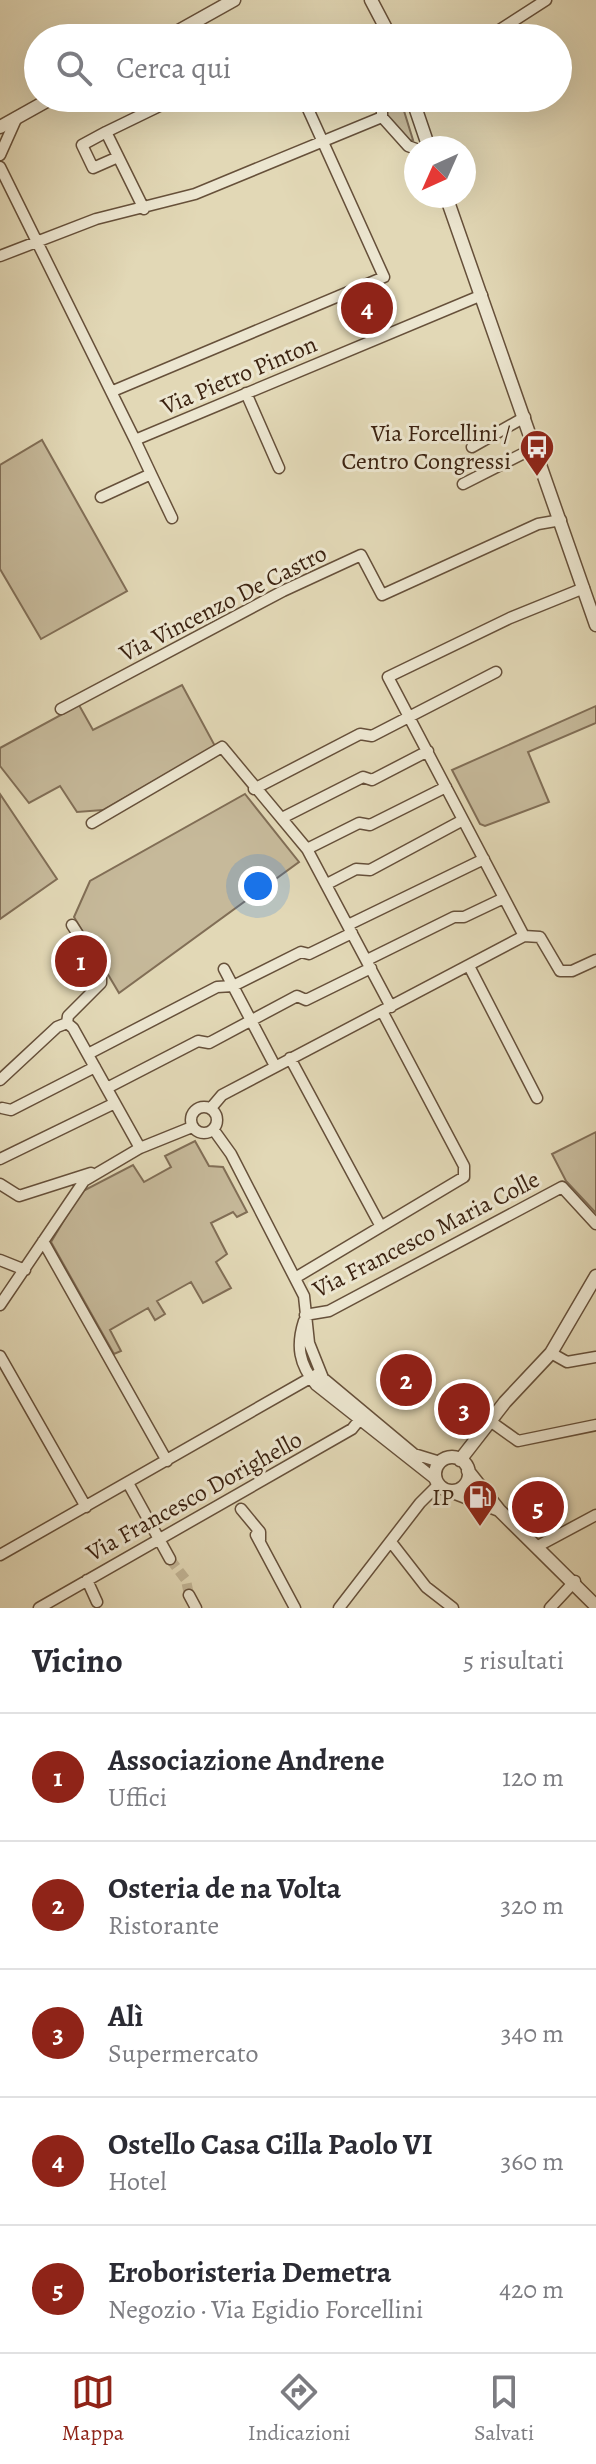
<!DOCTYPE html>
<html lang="it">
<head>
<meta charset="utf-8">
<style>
	:root { --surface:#fff; --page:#f7f7f7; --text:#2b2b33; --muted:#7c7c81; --line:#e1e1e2; --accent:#8f2418 }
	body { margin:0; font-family:Alegreya,serif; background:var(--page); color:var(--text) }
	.compass { position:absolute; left:404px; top:136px; width:72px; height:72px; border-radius:50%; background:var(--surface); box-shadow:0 8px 32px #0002; rotate:225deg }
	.you { position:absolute; left:258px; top:886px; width:28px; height:28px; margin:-20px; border:6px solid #fff; border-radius:50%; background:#1a73e8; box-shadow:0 0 0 12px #1a73e833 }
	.badge { display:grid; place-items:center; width:52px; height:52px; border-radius:50%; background:var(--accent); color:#fff; font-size:26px; font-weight:700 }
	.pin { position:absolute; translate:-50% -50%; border:4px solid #fff; box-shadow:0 2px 8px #0006 }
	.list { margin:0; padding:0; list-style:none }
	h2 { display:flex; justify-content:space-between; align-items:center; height:104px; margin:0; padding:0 32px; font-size:34px }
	h2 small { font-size:26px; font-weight:400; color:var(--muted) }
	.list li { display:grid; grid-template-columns:52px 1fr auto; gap:24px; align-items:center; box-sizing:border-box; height:128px; padding:0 32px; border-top:2px solid var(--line) }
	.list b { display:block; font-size:30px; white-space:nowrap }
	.list p { margin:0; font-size:26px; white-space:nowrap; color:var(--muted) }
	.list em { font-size:26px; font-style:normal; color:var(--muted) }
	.icon { flex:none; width:44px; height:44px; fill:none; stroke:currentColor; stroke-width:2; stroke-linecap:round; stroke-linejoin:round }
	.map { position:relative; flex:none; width:596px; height:1608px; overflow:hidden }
	.search { position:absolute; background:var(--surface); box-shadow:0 8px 32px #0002; left:24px; right:24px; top:24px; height:88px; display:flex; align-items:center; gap:20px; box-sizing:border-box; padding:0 28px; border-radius:44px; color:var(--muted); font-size:30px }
	.sheet { height:744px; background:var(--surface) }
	nav { display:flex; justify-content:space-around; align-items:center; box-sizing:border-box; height:112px; border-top:2px solid var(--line); background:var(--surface); font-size:22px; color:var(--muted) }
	nav a { display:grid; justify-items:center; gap:4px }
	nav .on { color:var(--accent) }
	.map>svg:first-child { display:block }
	.green { fill:#c6b99a; stroke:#816e56; stroke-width:2 }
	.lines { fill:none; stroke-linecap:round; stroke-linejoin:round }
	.minor-tunnel { stroke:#c1b495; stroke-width:10; stroke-dasharray:10 5; stroke-linecap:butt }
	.minor-casing { stroke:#66503a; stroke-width:13 }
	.tertiary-casing { stroke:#66503a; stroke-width:15 }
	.minor { stroke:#ece6d0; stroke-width:10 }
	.tertiary { stroke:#ece6d0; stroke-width:12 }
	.labels { text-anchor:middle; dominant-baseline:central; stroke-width:6; stroke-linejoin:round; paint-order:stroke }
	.street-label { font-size:24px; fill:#3c2311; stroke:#ece6d0 }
	.poi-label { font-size:24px; fill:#3c2311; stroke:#ece6d0; text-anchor:end }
</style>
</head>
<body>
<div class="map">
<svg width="596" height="1608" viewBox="0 0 596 1608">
	<rect width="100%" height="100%" fill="#e2d8b6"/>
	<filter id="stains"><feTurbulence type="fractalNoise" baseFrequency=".0025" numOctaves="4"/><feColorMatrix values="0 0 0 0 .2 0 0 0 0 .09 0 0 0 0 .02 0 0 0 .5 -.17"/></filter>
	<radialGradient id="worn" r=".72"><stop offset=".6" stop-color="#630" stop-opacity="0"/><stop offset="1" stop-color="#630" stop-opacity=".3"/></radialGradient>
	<path class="green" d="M386,98H400L413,140L409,141L386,115Z
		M42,440L127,591L41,639L0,569V465Z
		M182,685L215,746L103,810L77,812L60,786L29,803L0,766V748L79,705L93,730Z
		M596,706V723L528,752L549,802L485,826L480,824L452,770Z
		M0,794L57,879L0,919Z
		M245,794L299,862L119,993L74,917L90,881Z
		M596,1132V1213L566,1181L552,1154Z
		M195,1141L209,1166L223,1167L247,1212L237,1217L233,1212L211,1223L227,1254L216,1262L231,1288L203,1303L191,1282L157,1301L165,1314L155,1320L148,1308L110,1330L121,1351L114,1354L51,1242L81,1192L133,1165L144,1182L171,1167L165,1156Z"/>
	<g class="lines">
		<path class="minor-tunnel" d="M170,1559L186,1580L189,1595"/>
		<g class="minor-casing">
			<path id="minor" d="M298,38L312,31L315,38
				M487,38L546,0
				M382,98V117L408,146L416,149
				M106,132L82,145L93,168L118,157
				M0,155L17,117
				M0,167L135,440
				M144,209L106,132L176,98
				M0,256L96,219L195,194L382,117
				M113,391L384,277L303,98
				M246,393L279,468
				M472,447L525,417
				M151,474L172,518
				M463,484L536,447
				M101,497L151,474L135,440L482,295
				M61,709L283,591L361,555L382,595L538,524L561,520
				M254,789L360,734L372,736L496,672
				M282,818L363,777L372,780L428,751
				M92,823L222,747L307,849L391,1007
				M307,849L359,823L370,825L446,787
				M327,884L356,869L370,870L463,820
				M348,925L484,859
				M524,936L388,677L510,618L584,588
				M367,960L454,917H464L504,898
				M469,966L537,1098
				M224,969L275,1066
				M67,1023L73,1028L140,1148
				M88,1054L217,987L233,986L301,952L309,954L352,933
				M290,1058L380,1225
				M0,1080L57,1027L67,1023L68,1016L101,983V970L72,925
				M107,1088L198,1041L209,1043L297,996L306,1000L371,968
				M191 1120a13 13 0 1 1 26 0a13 13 0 1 1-26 0Z
				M2,1108L11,1110L95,1067
				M211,1108L222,1095L524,936L540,937L560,971H572L596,960
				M213,1129L231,1154L304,1296L309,1343L323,1378L414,1454L440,1462
				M0,1159L115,1103
				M0,1184L19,1196L91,1173
				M43,1241L167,1461
				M0,1260L25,1270
				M295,1278L464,1177V1166L382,1011
				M0,1305L84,1181L140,1148L192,1127
				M305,1315L329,1311L562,1187L596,1224
				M304,1321C296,1346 299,1364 316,1385L435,1479
				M551,1353L567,1362L596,1357
				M0,1356L86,1507
				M490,1421L518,1441L596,1425
				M128,1483L170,1559
				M241,1509L260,1532V1540
				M256,1535L295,1608
				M391,1542L426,1587L453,1608
				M538,1546L596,1515
				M0,1555L319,1373
				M87,1580L97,1602
				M189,1595L196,1608
				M39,1608L352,1429L364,1414
				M339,1608L420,1503L438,1485
				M550,1608L575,1581"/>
		</g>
		<g class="tertiary-casing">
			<path id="tertiary" d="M371,0L391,38
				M166,38L234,0
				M412,98L429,148
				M0,127L52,98
				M446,196L596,625
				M435 1474a17 17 0 1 1 34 0a17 17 0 1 1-34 0Z
				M460,1460L505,1402L551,1353L596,1276
				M468,1471L499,1510L596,1606
				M450,1491L499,1510"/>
		</g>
		<use href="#minor" class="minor"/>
		<use href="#tertiary" class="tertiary"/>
	</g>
	<defs>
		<g id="bus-pin" transform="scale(1.8)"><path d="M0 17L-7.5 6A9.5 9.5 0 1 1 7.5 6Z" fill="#8f2418" stroke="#ece6d0"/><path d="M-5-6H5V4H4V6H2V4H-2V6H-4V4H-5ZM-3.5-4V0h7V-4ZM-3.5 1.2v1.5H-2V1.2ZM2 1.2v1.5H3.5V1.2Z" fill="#fff"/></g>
		<g id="fuel-pin" transform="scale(1.8)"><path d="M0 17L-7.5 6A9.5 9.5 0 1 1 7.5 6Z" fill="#8f2418" stroke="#ece6d0"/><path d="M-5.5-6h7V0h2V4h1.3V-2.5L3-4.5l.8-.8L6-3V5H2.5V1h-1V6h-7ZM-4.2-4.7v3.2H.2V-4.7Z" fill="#fff"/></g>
	</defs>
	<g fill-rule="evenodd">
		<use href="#bus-pin" x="537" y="447"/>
		<use href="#fuel-pin" x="480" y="1497"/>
	</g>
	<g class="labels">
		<g class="street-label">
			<text transform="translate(239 375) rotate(-23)">Via Pietro Pinton</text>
			<text transform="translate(223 603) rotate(-27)">Via Vincenzo De Castro</text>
			<text transform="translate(426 1234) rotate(-27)">Via Francesco Maria Colle</text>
			<text transform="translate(194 1496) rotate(-29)">Via Francesco Dorighello</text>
		</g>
		<g class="poi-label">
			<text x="511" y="433">Via Forcellini /<tspan x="511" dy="28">Centro Congressi</tspan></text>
			<text x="454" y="1497">IP</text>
		</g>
	</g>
	<rect width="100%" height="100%" filter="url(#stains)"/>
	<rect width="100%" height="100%" fill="url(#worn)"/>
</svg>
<svg class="compass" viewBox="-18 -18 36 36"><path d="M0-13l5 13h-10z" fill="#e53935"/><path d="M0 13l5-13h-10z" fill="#7c7c81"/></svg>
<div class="you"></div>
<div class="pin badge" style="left:81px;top:961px">1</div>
<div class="pin badge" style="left:406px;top:1380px">2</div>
<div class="pin badge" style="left:464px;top:1409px">3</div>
<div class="pin badge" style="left:367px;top:308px">4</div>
<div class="pin badge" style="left:538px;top:1507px">5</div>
<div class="search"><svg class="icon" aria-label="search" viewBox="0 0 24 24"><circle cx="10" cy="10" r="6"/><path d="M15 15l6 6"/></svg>Cerca qui</div>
</div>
<section class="sheet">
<h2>Vicino<small>5 risultati</small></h2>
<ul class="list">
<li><span class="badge">1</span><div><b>Associazione Andrene</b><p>Uffici</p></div><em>120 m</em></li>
<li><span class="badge">2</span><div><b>Osteria de na Volta</b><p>Ristorante</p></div><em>320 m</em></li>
<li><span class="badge">3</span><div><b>Alì</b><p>Supermercato</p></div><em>340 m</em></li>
<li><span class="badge">4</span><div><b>Ostello Casa Cilla Paolo VI</b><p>Hotel</p></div><em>360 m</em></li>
<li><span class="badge">5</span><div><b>Eroboristeria Demetra</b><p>Negozio · Via Egidio Forcellini</p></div><em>420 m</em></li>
</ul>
</section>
<nav>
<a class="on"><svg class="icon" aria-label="map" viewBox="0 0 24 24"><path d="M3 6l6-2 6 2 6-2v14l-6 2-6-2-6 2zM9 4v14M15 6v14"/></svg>Mappa</a>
<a><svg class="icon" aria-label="directions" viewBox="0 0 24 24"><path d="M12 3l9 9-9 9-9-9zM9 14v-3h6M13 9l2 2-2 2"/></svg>Indicazioni</a>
<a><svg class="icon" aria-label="saved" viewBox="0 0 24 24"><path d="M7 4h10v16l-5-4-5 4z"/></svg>Salvati</a>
</nav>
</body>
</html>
